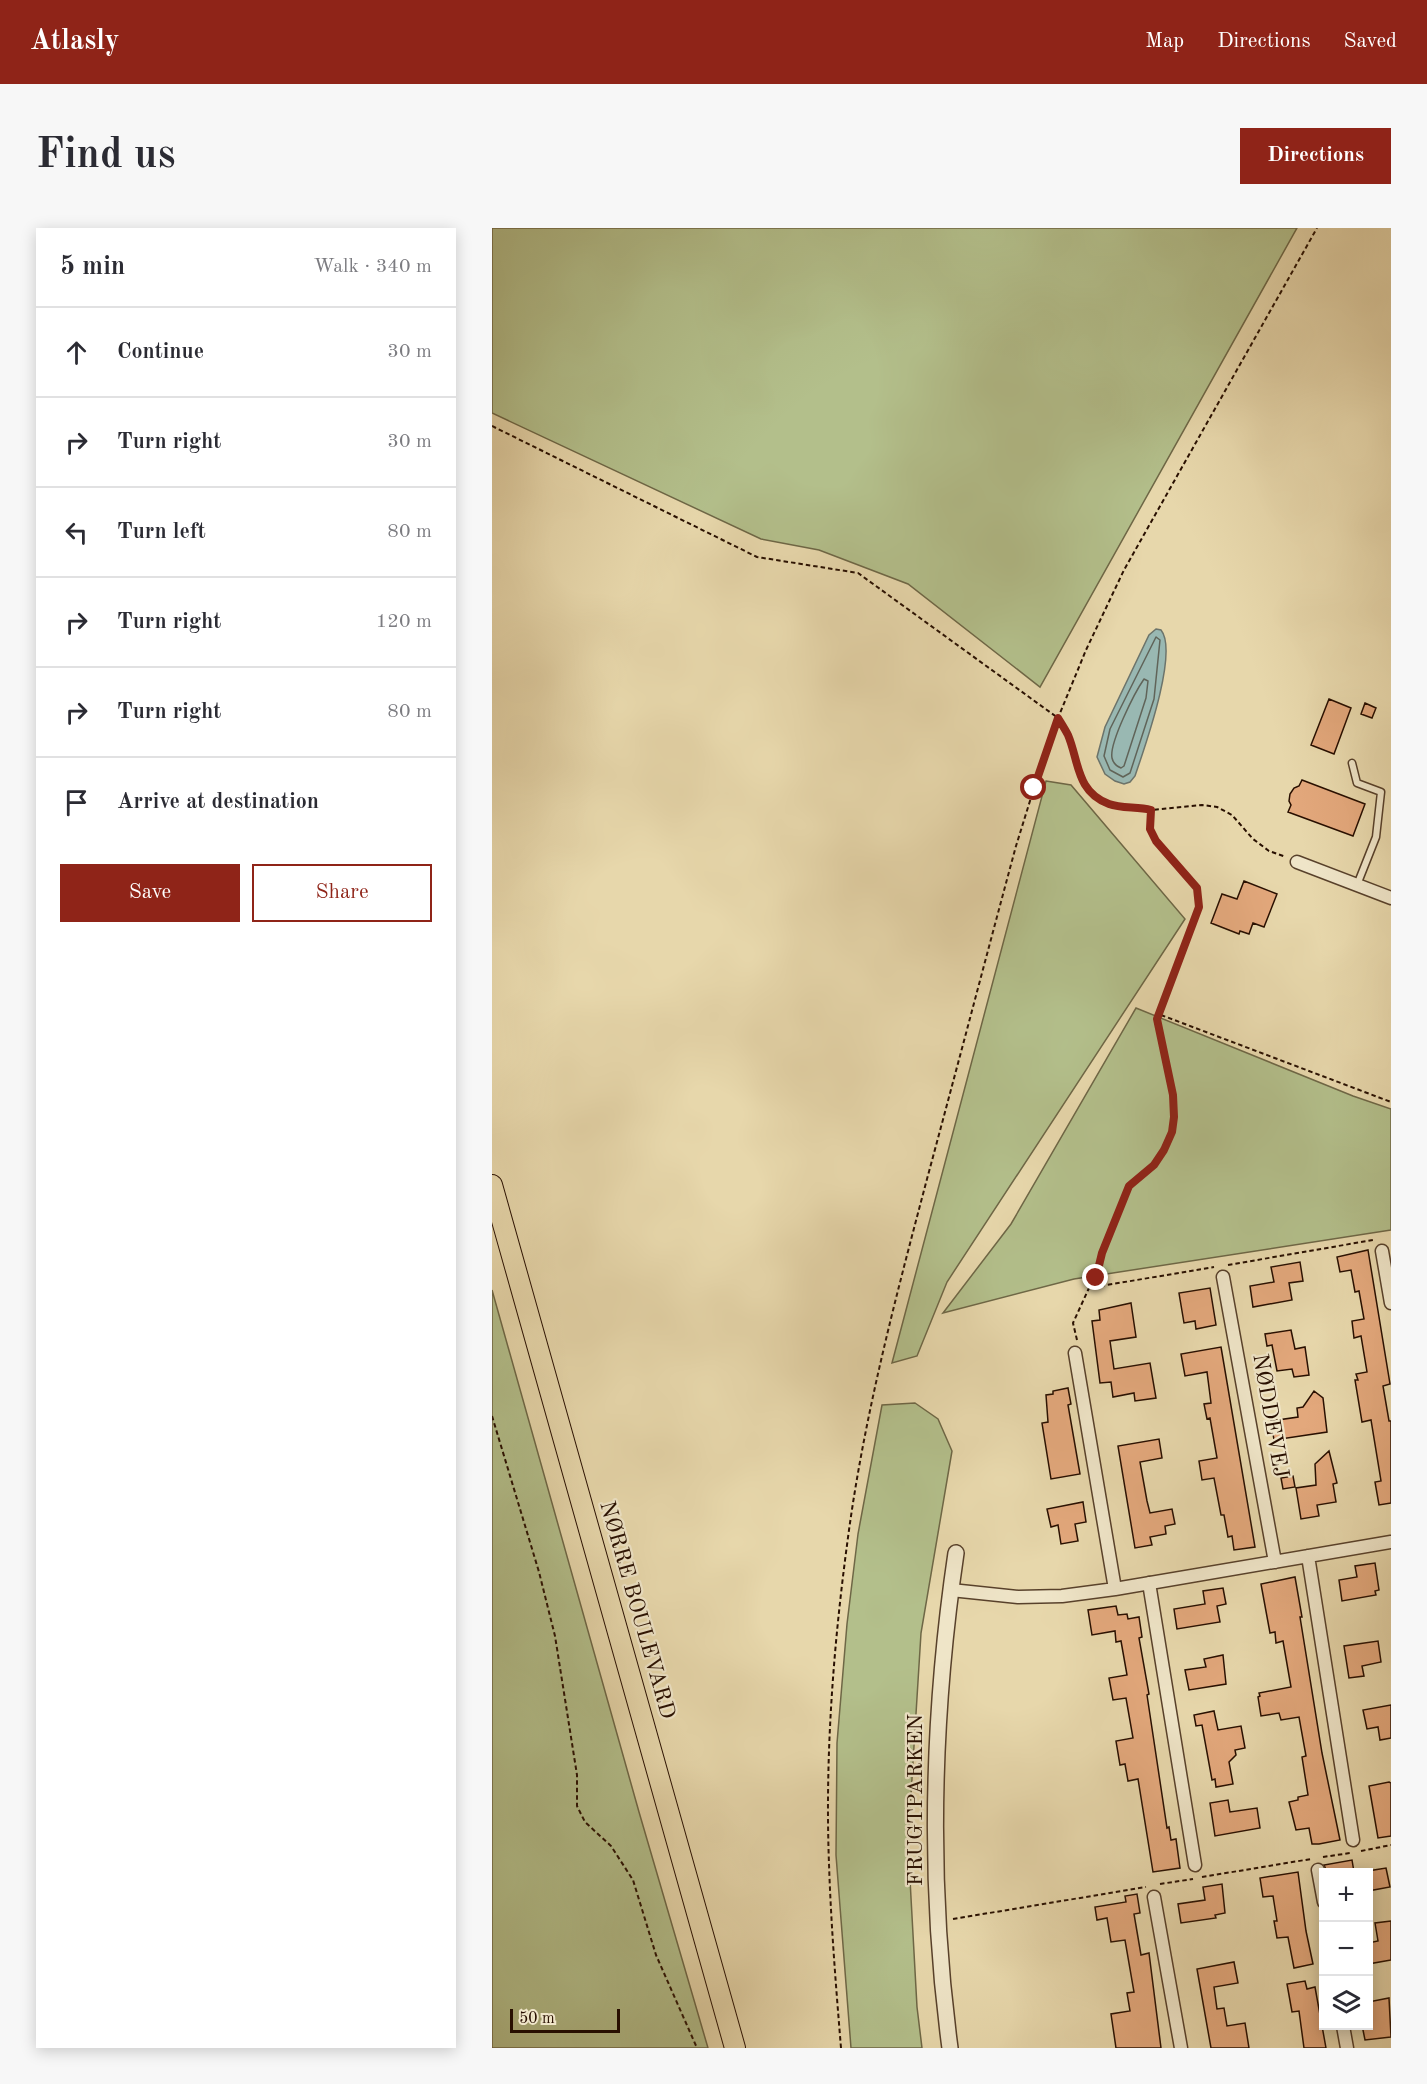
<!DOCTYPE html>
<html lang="en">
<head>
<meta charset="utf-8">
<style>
	:root { --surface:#fff; --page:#f7f7f7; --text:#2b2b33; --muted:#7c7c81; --line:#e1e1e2; --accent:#8f2418 }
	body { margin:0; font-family:"Old Standard TT",serif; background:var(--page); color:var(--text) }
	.controls { position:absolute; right:18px; bottom:18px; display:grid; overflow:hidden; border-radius:0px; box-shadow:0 3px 15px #0003 }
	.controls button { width:54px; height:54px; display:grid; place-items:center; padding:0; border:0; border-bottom:2px solid var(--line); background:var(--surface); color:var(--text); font:30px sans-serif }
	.scale { position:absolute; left:18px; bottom:15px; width:110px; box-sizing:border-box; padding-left:6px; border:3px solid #280f00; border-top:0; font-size:16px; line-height:21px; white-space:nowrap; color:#280f00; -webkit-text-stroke:4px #efe5c8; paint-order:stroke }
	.stop { position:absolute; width:18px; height:18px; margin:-14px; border:4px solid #8f2418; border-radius:50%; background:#fff }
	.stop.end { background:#8f2418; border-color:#fff; box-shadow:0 2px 6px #0008 }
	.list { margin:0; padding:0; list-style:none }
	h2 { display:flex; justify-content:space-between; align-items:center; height:78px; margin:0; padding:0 24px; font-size:26px }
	h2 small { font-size:20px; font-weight:400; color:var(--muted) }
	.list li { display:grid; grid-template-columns:39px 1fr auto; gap:18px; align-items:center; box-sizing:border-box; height:90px; padding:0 24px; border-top:2px solid var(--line) }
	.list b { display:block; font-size:22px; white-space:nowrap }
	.list em { font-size:20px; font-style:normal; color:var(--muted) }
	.actions { display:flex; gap:12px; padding:18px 24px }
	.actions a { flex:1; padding:14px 0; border:2px solid var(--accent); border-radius:0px; text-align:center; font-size:21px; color:var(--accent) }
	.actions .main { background:var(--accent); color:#fff }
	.icon { flex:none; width:33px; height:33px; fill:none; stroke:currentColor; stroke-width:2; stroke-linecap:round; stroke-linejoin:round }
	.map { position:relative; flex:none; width:899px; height:1820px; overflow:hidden; border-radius:0px }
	header { display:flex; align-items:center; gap:36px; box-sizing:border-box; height:84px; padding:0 30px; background:var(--accent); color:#fff }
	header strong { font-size:28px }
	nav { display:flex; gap:33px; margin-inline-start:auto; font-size:21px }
	.intro { display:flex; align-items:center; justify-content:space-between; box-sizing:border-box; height:144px; padding:0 36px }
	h1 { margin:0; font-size:42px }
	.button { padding:15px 27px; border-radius:0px; background:var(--accent); color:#fff; font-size:21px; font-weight:700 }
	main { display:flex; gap:36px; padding:0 36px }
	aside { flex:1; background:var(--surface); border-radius:0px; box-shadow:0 3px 15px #0003 }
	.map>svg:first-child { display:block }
	.green { fill:#b3bf8b; stroke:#6e6746; stroke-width:1.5 }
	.water { fill:#99b8b2; stroke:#6c746b; stroke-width:1.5 }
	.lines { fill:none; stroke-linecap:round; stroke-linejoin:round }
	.shore { stroke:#606459; stroke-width:1.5 }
	.building { fill:#e3a87c; stroke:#280f00; stroke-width:1.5 }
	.service-casing { stroke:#58412b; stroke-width:9 }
	.minor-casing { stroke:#58412b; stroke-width:15 }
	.tertiary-casing { stroke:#58412b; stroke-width:18 }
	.trunk-casing { stroke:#280f00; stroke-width:22 }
	.path { stroke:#280f00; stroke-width:2; stroke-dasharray:4.5 3; stroke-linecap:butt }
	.service { stroke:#efe5c8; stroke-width:6 }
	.minor { stroke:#efe5c8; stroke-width:12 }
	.tertiary { stroke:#efe5c8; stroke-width:15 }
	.trunk { stroke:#e7d7ab; stroke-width:20 }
	.route { stroke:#8f2418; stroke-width:8 }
	.labels { text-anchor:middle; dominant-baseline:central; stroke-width:4.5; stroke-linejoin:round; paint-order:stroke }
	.street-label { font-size:22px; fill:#280f00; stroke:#efe5c8 }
</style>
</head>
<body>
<header>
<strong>Atlasly</strong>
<nav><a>Map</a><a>Directions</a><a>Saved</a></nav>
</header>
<div class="intro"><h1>Find us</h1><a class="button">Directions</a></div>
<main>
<aside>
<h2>5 min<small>Walk · 340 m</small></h2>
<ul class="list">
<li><svg class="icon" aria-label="ahead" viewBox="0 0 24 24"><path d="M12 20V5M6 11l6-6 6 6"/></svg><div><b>Continue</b></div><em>30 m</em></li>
<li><svg class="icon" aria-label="right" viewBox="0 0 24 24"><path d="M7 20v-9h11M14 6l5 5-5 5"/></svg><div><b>Turn right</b></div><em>30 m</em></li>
<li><svg class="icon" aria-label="left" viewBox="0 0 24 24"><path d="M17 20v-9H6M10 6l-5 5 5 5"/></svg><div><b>Turn left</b></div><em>80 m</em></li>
<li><svg class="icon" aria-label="right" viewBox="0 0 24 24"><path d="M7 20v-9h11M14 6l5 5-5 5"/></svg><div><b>Turn right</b></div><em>120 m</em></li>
<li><svg class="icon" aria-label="right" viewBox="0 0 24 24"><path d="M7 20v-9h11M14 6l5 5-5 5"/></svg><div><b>Turn right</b></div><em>80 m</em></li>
<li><svg class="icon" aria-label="arrive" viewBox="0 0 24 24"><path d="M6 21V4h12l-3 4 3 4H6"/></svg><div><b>Arrive at destination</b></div></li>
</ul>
<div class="actions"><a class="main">Save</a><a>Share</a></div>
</aside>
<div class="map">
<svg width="899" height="1820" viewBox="0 0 899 1820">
	<rect width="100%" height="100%" fill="#e7d7ab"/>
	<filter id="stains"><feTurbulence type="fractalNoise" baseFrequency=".00333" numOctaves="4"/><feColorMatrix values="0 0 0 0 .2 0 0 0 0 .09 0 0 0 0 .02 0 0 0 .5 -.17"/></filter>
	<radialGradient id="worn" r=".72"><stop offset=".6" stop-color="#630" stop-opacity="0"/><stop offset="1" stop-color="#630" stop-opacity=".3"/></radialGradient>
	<path class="green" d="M0,0H805L548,459L416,356L327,322L269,311L0,185Z
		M554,553L579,557L693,691L455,1054L425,1128L400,1135Z
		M644,780L861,868L899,881V1002L582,1051L451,1085L519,996Z
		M0,1062L147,1584L216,1820H0Z
		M423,1175L446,1191L460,1223L429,1405L416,1615L425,1779L430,1820H359L344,1627L345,1515L355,1396L366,1306L390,1177Z"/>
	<path class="water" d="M664,401L669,402C687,424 652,521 643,548L638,554L632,556L623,553L613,546L605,529L613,499L657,407Z"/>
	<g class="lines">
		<path class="shore" d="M664,409L668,412L662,471L638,545L631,549L618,542L612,528L618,501Z
			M652,451L656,453L654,470L632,538L629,540C624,538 621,535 620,530C617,515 643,464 652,451Z"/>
	</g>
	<path class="building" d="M837,471L859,480L842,526L819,517Z
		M873,475L884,480L880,490L869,486Z
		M810,552L873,576L861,608L796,584L799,577L797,573L798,566L802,560L807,558Z
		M752,653L785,666L772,699L761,695L757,706L748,703L747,706L719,695L730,666L745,671Z
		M876,1022L898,1156L891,1158L897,1193H899V1275L887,1277L883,1254L889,1253L879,1192L870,1194L863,1152H866L864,1146L875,1144L869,1108L862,1110L860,1093L872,1091L867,1063L863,1064L859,1042L848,1044L845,1029Z
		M808,1034L811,1053L797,1055L800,1072L761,1079L758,1058L782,1054L779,1039Z
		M718,1060L724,1097L704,1101L703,1093L692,1095L687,1065Z
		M639,1075L644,1109L618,1113L622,1141L658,1135L664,1170L643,1173L642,1165L621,1169L619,1154L608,1155L600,1093L608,1092L607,1082Z
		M799,1102L803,1121L813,1119L817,1147L802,1149L800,1141L785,1143L780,1117L775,1118L773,1106Z
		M729,1119L763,1319L742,1322L740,1308L736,1309L732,1287H729L722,1250L710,1252L707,1233L725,1230L718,1190L715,1191L712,1176L719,1175L715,1144L693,1148L689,1126Z
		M576,1160L579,1176L576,1177L588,1246L559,1251L550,1195L556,1194L554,1167L561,1166V1163Z
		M822,1163L831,1170L835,1204L782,1212L779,1193L806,1189L805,1180L811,1179Z
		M667,1211L670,1230L648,1234L655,1273L658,1285L680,1281L683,1296L673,1298L674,1306L658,1309L660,1317L643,1320L626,1218Z
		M837,1223L845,1255L841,1256L844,1274L825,1277L827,1288L809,1291L804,1260L824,1257L823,1236Z
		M801,1248L803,1259L791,1261L789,1250Z
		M591,1274L594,1294L583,1296L586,1313L569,1316L566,1297L559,1299L555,1281Z
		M883,1335L887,1362L883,1363L884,1367L850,1373L847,1352L865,1349L863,1338Z
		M803,1349L810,1389H808L830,1525L848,1612L827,1616H820L817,1600L804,1602L797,1574L806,1572V1569L816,1567L810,1529L814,1528L807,1489L789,1492L787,1485L769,1488L766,1469L768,1468L767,1465L799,1459L791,1413L784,1415L783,1404L778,1405L769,1356Z
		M731,1360L734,1376L725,1378L728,1394L685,1401L682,1381L713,1376L711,1363Z
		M624,1378L626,1387L635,1386L636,1391L647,1389L650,1409L647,1410L657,1466L655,1467L675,1600L677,1599L679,1612L684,1611L688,1640L661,1644L646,1551L636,1553L633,1536L628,1537L624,1513L641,1510L634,1470L621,1472L617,1450L635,1447L629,1413L624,1414L623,1403L600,1407L596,1382Z
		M886,1413L889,1434L870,1438L872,1448L857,1450L852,1418Z
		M731,1427L734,1456L697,1462L693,1442L714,1439L712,1431Z
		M899,1477V1510L888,1512L886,1499L875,1501L871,1482Z
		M722,1483L726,1502L749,1498L753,1520L743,1522L744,1527L737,1534L741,1556L724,1559L723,1551L720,1552L710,1497L704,1498L702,1487Z
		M897,1554L899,1555V1608L886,1610L877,1558Z
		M736,1572L738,1584L765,1580L768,1600L723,1608L718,1575Z
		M860,1632L862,1644H835L832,1637Z
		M894,1640L898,1659L876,1663V1643Z
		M806,1644L814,1703L821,1736L802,1740L796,1709L785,1710L782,1693H785L781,1668L771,1669L768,1650Z
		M730,1656L733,1685L723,1687L724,1690L689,1695L686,1676L713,1672L711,1659Z
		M645,1666L648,1685L642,1686L649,1727L657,1725L669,1820H624L619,1786L638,1783L635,1765L642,1764L633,1712L619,1714L615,1690L605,1692L603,1679L634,1674L633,1668Z
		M899,1693V1732L876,1736V1715L886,1713L883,1695Z
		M742,1734L746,1755L722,1759L725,1781L732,1780L735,1798L753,1795L757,1820H719L705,1741Z
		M813,1753L815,1761L823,1759L834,1820H812L807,1783L800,1784L795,1756Z
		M897,1770L899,1809L873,1812L870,1797H876V1774Z"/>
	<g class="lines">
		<g class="service-casing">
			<path id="service" d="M860,535L865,555L889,564L884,609L865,657"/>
		</g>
		<g class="minor-casing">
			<path id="minor" d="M805,634L899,670
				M890,1023L899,1075
				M731,1049L783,1334
				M583,1125L623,1361
				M816,1328L861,1612
				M657,1355L703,1637
				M459,1362L526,1369L570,1368L623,1361L899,1314
				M826,1642L832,1674
				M662,1669L689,1820
				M851,1798L855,1820"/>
		</g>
		<g class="tertiary-casing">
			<path id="tertiary" d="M458,1820C436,1656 440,1488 464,1325"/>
		</g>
		<g class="trunk-casing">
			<path id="trunk" d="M0,957L243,1820"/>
		</g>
		<path class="path" d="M0,198L265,329L366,345L566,490L576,507L589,552L601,566L618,577L648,579L659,582L710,577L725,579L740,587L761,611L777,623L794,629
			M669,787L899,874
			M736,1037L881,1012
			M604,1058L605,1040L610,1025L637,958L661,937L672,922L680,904L682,889L681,867L665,791L707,679L705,660L664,613L658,601L659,582
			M585,1112L581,1095L597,1060L722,1039
			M0,1188L47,1344L63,1408L85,1547V1578L93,1594L119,1618L141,1652L164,1727L205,1820
			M869,1623L899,1617
			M831,1629L858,1625
			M710,1649L819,1631
			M668,1656L701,1651
			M461,1691L654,1659
			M349,1820C344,1759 339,1697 337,1636C333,1530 341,1422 355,1317C371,1192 403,1072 435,951C465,840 494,729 524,618L542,560L566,490L594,422L632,342L825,0"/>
		<use href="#service" class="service"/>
		<use href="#minor" class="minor"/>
		<use href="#tertiary" class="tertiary"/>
		<use href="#trunk" class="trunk"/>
	</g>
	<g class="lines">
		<path class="route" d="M542,560L566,490C569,495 573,501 576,507C587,533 584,564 617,576C630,581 646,578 659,582L658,601L664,613L705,660L707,679L665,791L681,867L682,889L680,904L672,922L662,937L637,958L610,1025L604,1050"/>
	</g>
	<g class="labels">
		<g class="street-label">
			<text transform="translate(778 1188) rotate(80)">NØDDEVEJ</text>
			<text transform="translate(145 1382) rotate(74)">NØRRE BOULEVARD</text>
			<text transform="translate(424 1572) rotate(-90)">FRUGTPARKEN</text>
		</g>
	</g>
	<rect width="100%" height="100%" filter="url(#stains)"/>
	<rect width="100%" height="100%" fill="url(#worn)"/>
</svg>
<div class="controls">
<button>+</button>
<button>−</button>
<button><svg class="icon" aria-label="layers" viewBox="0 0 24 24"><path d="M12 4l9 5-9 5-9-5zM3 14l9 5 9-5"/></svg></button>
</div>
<div class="scale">50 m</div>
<div class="stop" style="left:542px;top:560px"></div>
<div class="stop end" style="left:604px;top:1050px"></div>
</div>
</main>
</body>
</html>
